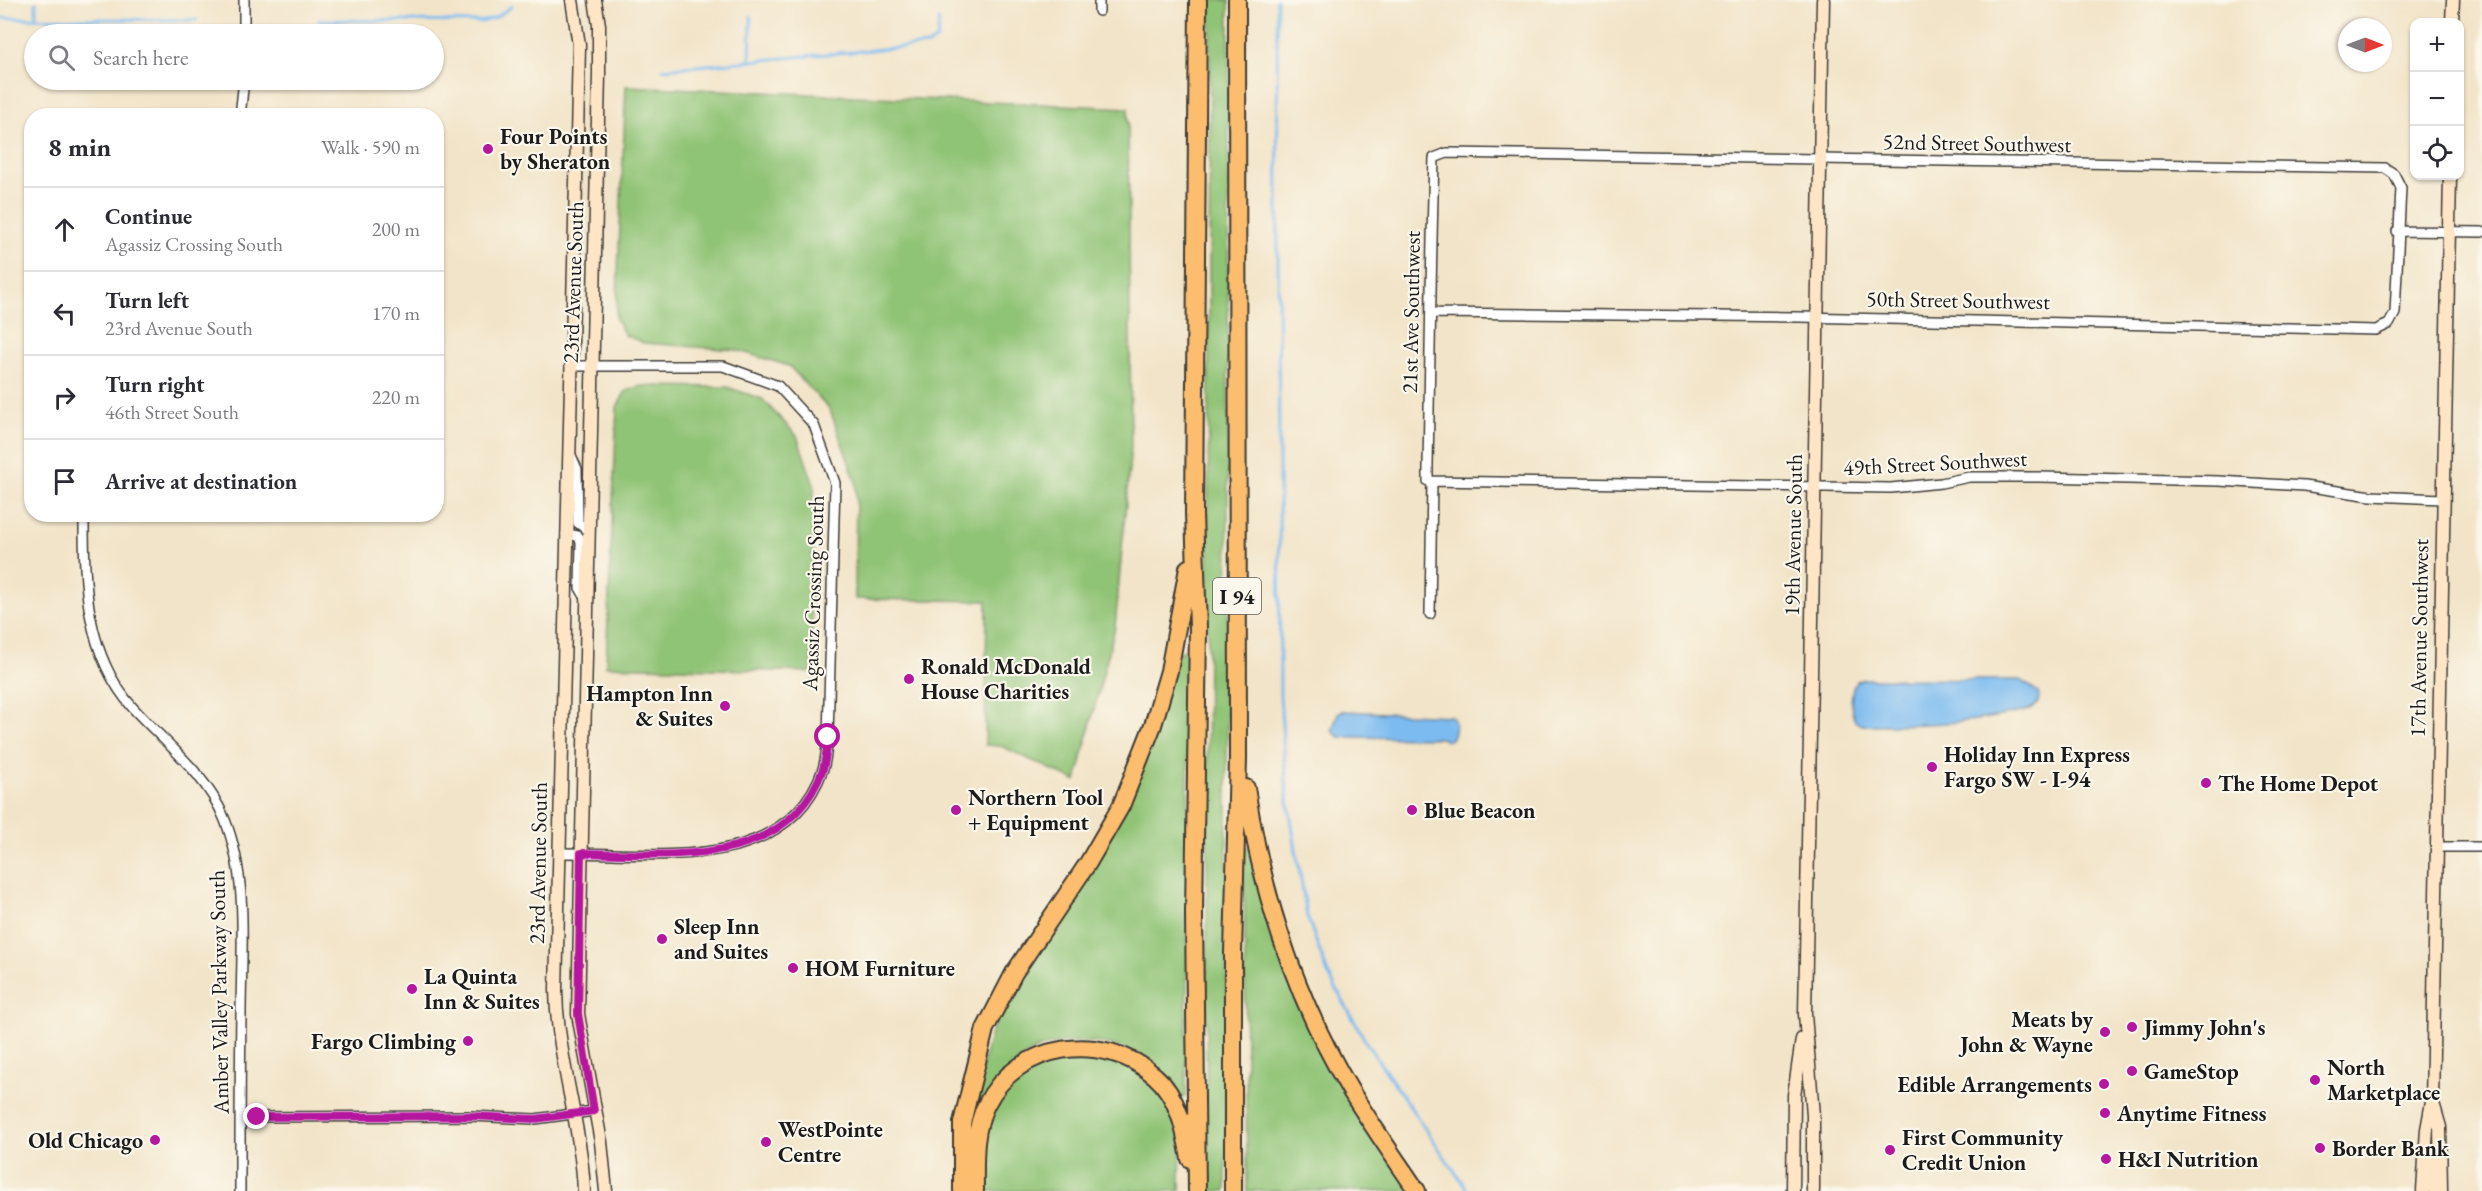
<!DOCTYPE html>
<html lang="en">
<head>
<meta charset="utf-8">
<style>
	:root { --surface:#fff; --page:#f2f2f3; --text:#2b2b33; --muted:#7c7c81; --line:#e1e1e2 }
	body { margin:0; font-family:"EB Garamond",serif; background:var(--page); color:var(--text) }
	.controls { position:absolute; right:18px; top:18px; display:grid; overflow:hidden; border-radius:12px; box-shadow:0 2px 4px #0004 }
	.controls button { width:54px; height:54px; display:grid; place-items:center; padding:0; border:0; border-bottom:2px solid var(--line); background:var(--surface); color:var(--text); font:30px sans-serif }
	.compass { position:absolute; left:2338px; top:18px; width:54px; height:54px; border-radius:50%; background:var(--surface); box-shadow:0 2px 4px #0004; rotate:90deg }
	.stop { position:absolute; width:18px; height:18px; margin:-14px; border:4px solid #b5179e; border-radius:50%; background:#fff }
	.stop.end { background:#b5179e; border-color:#fff; box-shadow:0 2px 6px #0008 }
	.list { margin:0; padding:0; list-style:none }
	h2 { display:flex; justify-content:space-between; align-items:center; height:78px; margin:0; padding:0 24px; font-size:26px }
	h2 small { font-size:20px; font-weight:400; color:var(--muted) }
	.list li { display:grid; grid-template-columns:39px 1fr auto; gap:18px; align-items:center; box-sizing:border-box; height:84px; padding:0 24px; border-top:2px solid var(--line) }
	.list b { display:block; font-size:22px; white-space:nowrap }
	.list p { margin:0; font-size:20px; white-space:nowrap; color:var(--muted) }
	.list em { font-size:20px; font-style:normal; color:var(--muted) }
	.icon { flex:none; width:33px; height:33px; fill:none; stroke:currentColor; stroke-width:2; stroke-linecap:round; stroke-linejoin:round }
	.map { position:relative; flex:none; width:2482px; height:1191px; overflow:hidden }
	.search { position:absolute; background:var(--surface); box-shadow:0 2px 4px #0004; left:24px; top:24px; width:420px; height:66px; display:flex; align-items:center; gap:15px; box-sizing:border-box; padding:0 21px; border-radius:33px; color:var(--muted); font-size:22px }
	.panel { position:absolute; background:var(--surface); box-shadow:0 2px 4px #0004; left:24px; top:108px; width:420px; height:414px; border-radius:24px }
	.map>svg:first-child { display:block }
	.green { fill:#8fc375; stroke:#567048; stroke-width:1.5 }
	.water { fill:#7cbbf0; stroke:#4c6c86; stroke-width:1.5 }
	.lines { fill:none; stroke-linecap:round; stroke-linejoin:round }
	.stream { stroke:#7cbbf0; stroke-width:3 }
	.street-casing { stroke:#3c3a36; stroke-width:12 }
	.secondary-casing { stroke:#3c3a36; stroke-width:15 }
	.highway-casing { stroke:#3c3a36; stroke-width:20 }
	.street { stroke:#fff; stroke-width:9 }
	.secondary { stroke:#fee5c5; stroke-width:12 }
	.highway { stroke:#fcbd6e; stroke-width:16 }
	.route { stroke:#b5179e; stroke-width:8 }
	.poi-dot { fill:#b5179e; stroke:#fbf7ec; stroke-width:2 }
	.labels { text-anchor:middle; dominant-baseline:central; stroke-width:4.5; stroke-linejoin:round; paint-order:stroke }
	.shield { fill:#fbf7ec; stroke:#5f5e5a; stroke-width:1.5 }
	.shield-label { font-size:21px; font-weight:bold; fill:#1c1c1c }
	.poi-label { font-size:22px; font-weight:bold; fill:#1c1c1c; stroke:#fbf7ec; text-anchor:start }
	.street-label { font-size:22px; fill:#1c1c1c; stroke:#fbf7ec }
</style>
</head>
<body>
<div class="map">
<svg width="2482" height="1191" viewBox="0 0 2482 1191">
	<rect width="100%" height="100%" fill="#fbf7ec"/>
	<filter id="ink" filterUnits="userSpaceOnUse"><feTurbulence type="fractalNoise" baseFrequency=".0167" numOctaves="2"/><feDisplacementMap in="SourceGraphic" scale="12" xChannelSelector="R" yChannelSelector="G"/><feConvolveMatrix kernelMatrix="1 2 1 2 8 2 1 2 1" color-interpolation-filters="sRGB"/></filter>
	<filter id="wash" filterUnits="userSpaceOnUse"><feTurbulence type="fractalNoise" baseFrequency=".008" numOctaves="4" result="noise"/><feDisplacementMap in="SourceGraphic" scale="24" xChannelSelector="R" yChannelSelector="G"/><feGaussianBlur stdDeviation="1.35" result="paint"/><feColorMatrix in="noise" values="0 0 0 0 0 0 0 0 0 0 0 0 0 0 0 0 0 1.4 0 .05"/><feComposite in="paint" operator="in"/></filter>
	<g filter="url(#wash)">
		<rect width="100%" height="100%" fill="#f2e4c8"/>
		<path class="green" d="M1210,0H1229L1226,1191H1206Z
			M626,86L1128,108L1131,446L1115,627L1076,781L1001,746L985,745L987,601L855,599L856,482L830,410L789,366L736,350L644,343L625,335L616,319Z
			M642,386L727,387L762,399L797,436L814,485L811,672L606,666L617,407L626,391Z
			M1189,650L1186,1097L1180,1098C1173,1087 1166,1075 1156,1065C1127,1039 1057,1033 1025,1056C1009,1067 991,1096 977,1112L971,1109L992,1029L1016,982L1095,865L1179,652Z
			M1252,846L1275,941L1410,1191H1247L1244,848Z
			M1072,1053L1124,1062L1160,1089L1181,1135L1180,1191H981C982,1170 981,1147 985,1127C995,1083 1034,1066 1072,1053Z"/>
		<path class="water" d="M1863,679L2021,680L2038,692C2039,696 2040,701 2036,705C2030,712 2015,713 2006,715C1957,725 1910,725 1861,725L1855,721C1850,710 1850,692 1856,681Z
			M1342,711L1451,716C1457,722 1455,732 1451,739L1446,741L1441,738L1339,737L1332,731L1338,713Z"/>
		<g class="lines">
			<path class="stream" d="M1277,0L1280,695L1287,795L1307,916L1328,974L1367,1044L1468,1191
				M36,3V18
				M0,18L197,20
				M319,20L481,22L495,18L512,6
				M58,34V19
				M750,61L751,16
				M663,69L928,45L937,39L939,20"/>
		</g>
	</g>
	<g filter="url(#ink)">
		<g class="lines">
			<g class="street-casing">
				<path id="street" d="M244,0V34
					M1099,11V0
					M240,116L244,80
					M2397,231L2482,232
					M1431,313L1800,317L2376,330L2389,324L2395,313L2401,188L2394,174L2385,168L1447,153L1434,158C1431,260 1430,363 1428,466V481L1891,488L1941,483L1969,477H2039L2219,481L2304,486L2371,496L2442,499
					M570,453L577,469L578,523L587,530
					M84,514C84,582 85,654 133,708C165,743 207,774 225,820C249,880 241,950 241,1014C240,1073 240,1132 240,1191
					M566,534L578,536L581,542L580,588L586,598
					M1430,614L1432,481
					M2438,847H2482
					M560,853C649,852 785,877 823,769C826,759 827,747 828,737L835,483L814,425L778,386L723,366H570
					M240,1117L471,1116L535,1119L594,1111"/>
			</g>
			<g class="secondary-casing">
				<path id="secondary" d="M572,0L579,45L576,183L556,990C557,1058 581,1123 584,1191
					M595,0L599,25V74L578,1014L601,1142L606,1191
					M2452,22L2453,0
					M2433,1103L2440,1127L2441,1191
					M2432,1160L2435,1191
					M1793,1191L1794,1095L1802,1039
					M1813,1191V1116L1805,1014L1823,0
					M2423,1191L2427,1129L2432,1102L2450,176"/>
			</g>
			<g class="highway-casing">
				<path id="highway" d="M1246,788C1262,894 1294,995 1349,1088C1370,1123 1394,1157 1417,1191
					M962,1191V1123L985,1029L1014,973L1088,863L1121,806L1153,725L1169,671L1188,568
					M975,1191C975,1162 973,1132 986,1105C1017,1042 1103,1030 1155,1076C1178,1096 1185,1130 1190,1159
					M1197,1191L1194,914L1198,628L1194,514L1198,0
					M1233,1191V953L1238,759L1237,0"/>
			</g>
			<use href="#street" class="street"/>
			<use href="#secondary" class="secondary"/>
			<use href="#highway" class="highway"/>
		</g>
	</g>
	<g class="lines" filter="url(#ink)">
		<path class="route" d="M257,1117L471,1116L535,1119L594,1111L578,1014L581,853C667,854 786,871 823,769C826,759 827,747 828,737"/>
	</g>
	<g class="poi-dot">
		<circle cx="488" cy="149" r="6"/>
		<circle cx="909" cy="679" r="6"/>
		<circle cx="725" cy="706" r="6"/>
		<circle cx="1932" cy="767" r="6"/>
		<circle cx="2206" cy="783" r="6"/>
		<circle cx="956" cy="810" r="6"/>
		<circle cx="1412" cy="810" r="6"/>
		<circle cx="662" cy="939" r="6"/>
		<circle cx="793" cy="968" r="6"/>
		<circle cx="412" cy="989" r="6"/>
		<circle cx="2132" cy="1027" r="6"/>
		<circle cx="2105" cy="1032" r="6"/>
		<circle cx="468" cy="1041" r="6"/>
		<circle cx="2132" cy="1071" r="6"/>
		<circle cx="2315" cy="1080" r="6"/>
		<circle cx="2104" cy="1084" r="6"/>
		<circle cx="2105" cy="1113" r="6"/>
		<circle cx="155" cy="1140" r="6"/>
		<circle cx="766" cy="1142" r="6"/>
		<circle cx="2320" cy="1148" r="6"/>
		<circle cx="1890" cy="1150" r="6"/>
		<circle cx="2106" cy="1159" r="6"/>
	</g>
	<g class="labels">
		<rect class="shield" x="1213" y="578" width="48" height="36" rx="4.5"/>
		<g class="shield-label">
			<text x="1237" y="596">I 94</text>
		</g>
		<g class="poi-label">
			<text x="500" y="136">Four Points<tspan x="500" dy="25">by Sheraton</tspan></text>
			<text x="921" y="666">Ronald McDonald<tspan x="921" dy="25">House Charities</tspan></text>
			<text x="713" y="693" text-anchor="end">Hampton Inn<tspan x="713" dy="25">&amp; Suites</tspan></text>
			<text x="1944" y="754">Holiday Inn Express<tspan x="1944" dy="25">Fargo SW - I-94</tspan></text>
			<text x="2218" y="783">The Home Depot</text>
			<text x="968" y="797">Northern Tool<tspan x="968" dy="25">+ Equipment</tspan></text>
			<text x="1424" y="810">Blue Beacon</text>
			<text x="674" y="926">Sleep Inn<tspan x="674" dy="25">and Suites</tspan></text>
			<text x="805" y="968">HOM Furniture</text>
			<text x="424" y="976">La Quinta<tspan x="424" dy="25">Inn &amp; Suites</tspan></text>
			<text x="2093" y="1019" text-anchor="end">Meats by<tspan x="2093" dy="25">John &amp; Wayne</tspan></text>
			<text x="2144" y="1027">Jimmy John's</text>
			<text x="456" y="1041" text-anchor="end">Fargo Climbing</text>
			<text x="2327" y="1067">North<tspan x="2327" dy="25">Marketplace</tspan></text>
			<text x="2144" y="1071">GameStop</text>
			<text x="2092" y="1084" text-anchor="end">Edible Arrangements</text>
			<text x="2117" y="1113">Anytime Fitness</text>
			<text x="778" y="1129">WestPointe<tspan x="778" dy="25">Centre</tspan></text>
			<text x="1902" y="1137">First Community<tspan x="1902" dy="25">Credit Union</tspan></text>
			<text x="143" y="1140" text-anchor="end">Old Chicago</text>
			<text x="2332" y="1148">Border Bank</text>
			<text x="2118" y="1159">H&amp;I Nutrition</text>
		</g>
		<g class="street-label">
			<text transform="translate(1977 143) rotate(1)">52nd Street Southwest</text>
			<text transform="translate(573 282) rotate(-88)">23rd Avenue South</text>
			<text transform="translate(1958 300) rotate(1)">50th Street Southwest</text>
			<text transform="translate(1411 312) rotate(-89)">21st Ave Southwest</text>
			<text transform="translate(1935 463) rotate(-3)">49th Street Southwest</text>
			<text transform="translate(1793 535) rotate(-89)">19th Avenue South</text>
			<text transform="translate(813 593) rotate(-88)">Agassiz Crossing South</text>
			<text transform="translate(2419 638) rotate(-89)">17th Avenue Southwest</text>
			<text transform="translate(538 863) rotate(-89)">23rd Avenue South</text>
			<text transform="translate(219 992) rotate(-91)">Amber Valley Parkway South</text>
		</g>
	</g>
</svg>
<div class="controls">
<button>+</button>
<button>−</button>
<button><svg class="icon" aria-label="locate" viewBox="0 0 24 24"><circle cx="12" cy="12" r="6"/><path d="M12 2v4M12 18v4M2 12h4M18 12h4"/></svg></button>
</div>
<svg class="compass" viewBox="-18 -18 36 36"><path d="M0-13l5 13h-10z" fill="#e53935"/><path d="M0 13l5-13h-10z" fill="#7c7c81"/></svg>
<div class="stop" style="left:828px;top:737px"></div>
<div class="stop end" style="left:257px;top:1117px"></div>
<div class="search"><svg class="icon" aria-label="search" viewBox="0 0 24 24"><circle cx="10" cy="10" r="6"/><path d="M15 15l6 6"/></svg>Search here</div>
<section class="panel">
<h2>8 min<small>Walk · 590 m</small></h2>
<ul class="list">
<li><svg class="icon" aria-label="ahead" viewBox="0 0 24 24"><path d="M12 20V5M6 11l6-6 6 6"/></svg><div><b>Continue</b><p>Agassiz Crossing South</p></div><em>200 m</em></li>
<li><svg class="icon" aria-label="left" viewBox="0 0 24 24"><path d="M17 20v-9H6M10 6l-5 5 5 5"/></svg><div><b>Turn left</b><p>23rd Avenue South</p></div><em>170 m</em></li>
<li><svg class="icon" aria-label="right" viewBox="0 0 24 24"><path d="M7 20v-9h11M14 6l5 5-5 5"/></svg><div><b>Turn right</b><p>46th Street South</p></div><em>220 m</em></li>
<li><svg class="icon" aria-label="arrive" viewBox="0 0 24 24"><path d="M6 21V4h12l-3 4 3 4H6"/></svg><div><b>Arrive at destination</b></div></li>
</ul>
</section>
</div>
</body>
</html>
